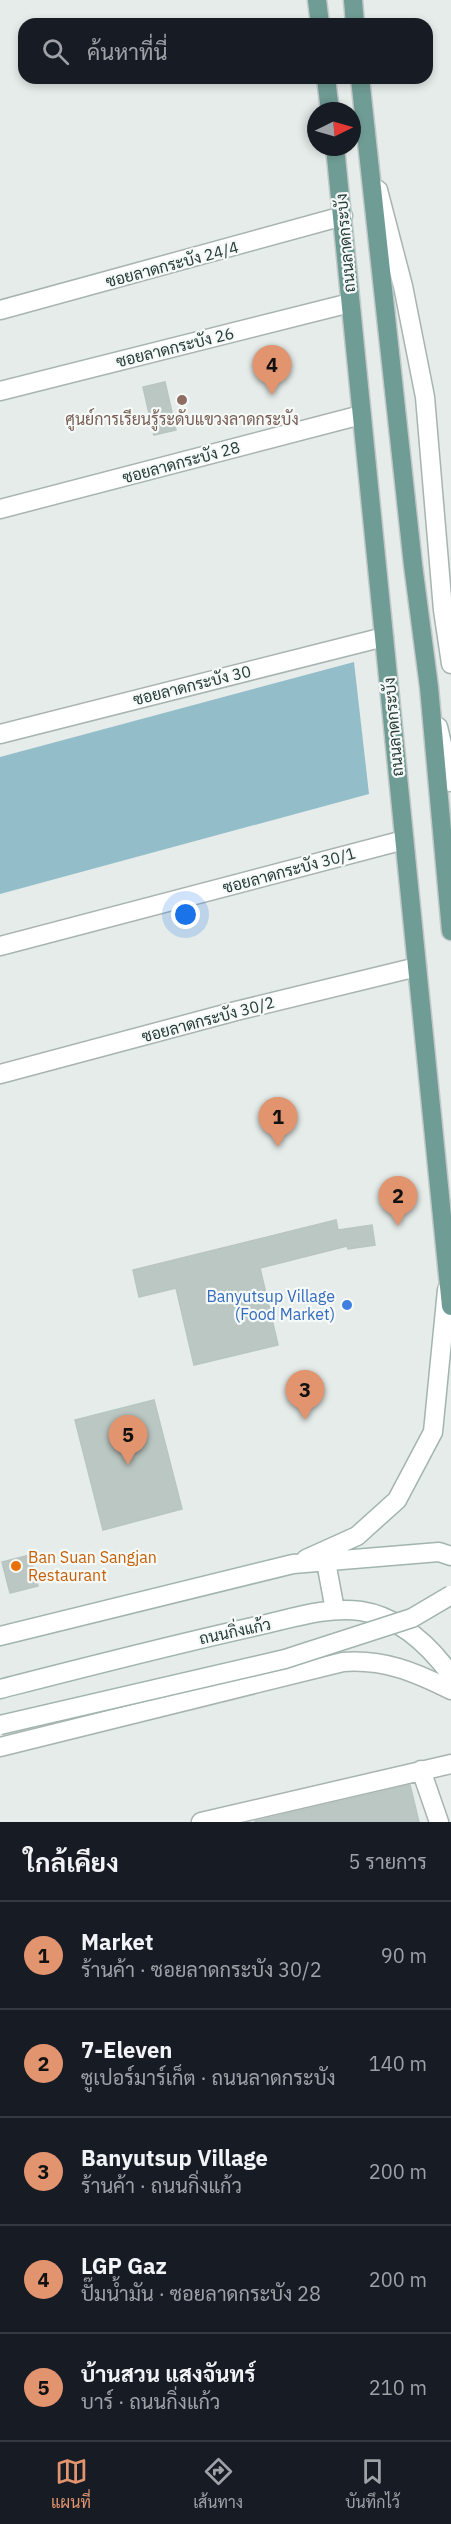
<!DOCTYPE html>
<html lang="th">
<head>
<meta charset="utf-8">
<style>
	:root { --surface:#171b24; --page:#242831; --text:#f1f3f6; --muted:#9ea1a6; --line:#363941; --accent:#e1946e }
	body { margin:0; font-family:"IBM Plex Sans",Sarabun,sans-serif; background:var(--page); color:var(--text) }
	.compass { position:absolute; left:307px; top:102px; width:54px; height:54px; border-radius:50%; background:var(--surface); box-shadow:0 3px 9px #0003; rotate:85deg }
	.you { position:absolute; left:186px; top:915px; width:21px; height:21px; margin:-15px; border:4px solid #fff; border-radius:50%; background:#1a73e8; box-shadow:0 0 0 9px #1a73e833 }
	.badge { display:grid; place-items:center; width:39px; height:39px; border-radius:50%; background:var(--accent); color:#111; font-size:20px; font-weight:700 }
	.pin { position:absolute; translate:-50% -50px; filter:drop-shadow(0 2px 3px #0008) }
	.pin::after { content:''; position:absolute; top:32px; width:21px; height:18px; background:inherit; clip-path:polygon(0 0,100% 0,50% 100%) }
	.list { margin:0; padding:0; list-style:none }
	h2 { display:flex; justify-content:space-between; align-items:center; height:78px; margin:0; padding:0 24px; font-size:26px }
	h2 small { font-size:20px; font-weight:400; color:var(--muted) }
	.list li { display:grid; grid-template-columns:39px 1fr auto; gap:18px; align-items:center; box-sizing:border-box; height:108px; padding:0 24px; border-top:2px solid var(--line) }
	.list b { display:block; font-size:22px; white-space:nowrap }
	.list p { margin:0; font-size:20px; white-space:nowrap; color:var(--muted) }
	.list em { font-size:20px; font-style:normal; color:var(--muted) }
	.icon { flex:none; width:33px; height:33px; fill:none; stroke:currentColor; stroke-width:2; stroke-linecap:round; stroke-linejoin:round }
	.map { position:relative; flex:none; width:451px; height:1822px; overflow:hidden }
	.search { position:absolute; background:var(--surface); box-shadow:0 3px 9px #0003; left:18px; right:18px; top:18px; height:66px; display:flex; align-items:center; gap:15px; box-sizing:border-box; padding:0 21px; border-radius:18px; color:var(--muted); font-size:22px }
	.sheet { height:618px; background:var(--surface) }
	nav { display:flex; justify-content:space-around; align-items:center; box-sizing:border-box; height:84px; border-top:2px solid var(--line); background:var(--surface); font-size:16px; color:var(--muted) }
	nav a { display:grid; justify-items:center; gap:3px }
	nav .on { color:var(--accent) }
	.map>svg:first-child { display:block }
	.water { fill:#94bdca }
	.building { fill:#bbc7c3; stroke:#b8c5c1; stroke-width:1.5 }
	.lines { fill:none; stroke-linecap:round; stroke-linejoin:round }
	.minor-casing { stroke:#a8b4b1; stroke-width:21 }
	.secondary-casing { stroke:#a2b4af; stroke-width:21 }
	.primary-casing { stroke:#c2c8c7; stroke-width:21 }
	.minor { stroke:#fff; stroke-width:18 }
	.secondary { stroke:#fff; stroke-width:18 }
	.primary { stroke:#6f9c94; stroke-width:18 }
	.secondary-bridge-casing { stroke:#a2b4af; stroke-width:21; stroke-linecap:butt }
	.secondary-bridge { stroke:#fff; stroke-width:18 }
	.education-dot { fill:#8d6e63; stroke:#f5f9f7; stroke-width:2 }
	.shop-dot { fill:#3f7fe0; stroke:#f5f9f7; stroke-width:2 }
	.food-dot { fill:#e8710a; stroke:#f5f9f7; stroke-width:2 }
	.labels { text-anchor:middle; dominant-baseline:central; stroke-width:4.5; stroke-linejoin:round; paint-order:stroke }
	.street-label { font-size:16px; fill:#263c38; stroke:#f5f9f7 }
	.education-label { font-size:16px; fill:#785e54; stroke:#f5f9f7 }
	.shop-label { font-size:16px; fill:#366cbe; stroke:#f5f9f7; text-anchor:end }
	.food-label { font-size:16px; fill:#c56008; stroke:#f5f9f7; text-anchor:start }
</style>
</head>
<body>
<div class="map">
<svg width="451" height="1822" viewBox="0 0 451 1822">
	<rect width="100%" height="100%" fill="#e5ecea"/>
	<path class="water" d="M354,662L369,794L0,894V757Z"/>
	<path class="building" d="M165,382L176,430L154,435L143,387Z
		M336,1220L338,1230L372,1225L375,1245L348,1249L347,1246L260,1268L278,1345L194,1365L176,1288L139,1297L133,1270Z
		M154,1400L182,1509L103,1530L75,1420Z
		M30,1555L38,1586L10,1593L2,1562Z
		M410,1785L419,1822H255V1821Z"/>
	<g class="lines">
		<g class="minor-casing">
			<path id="minor" d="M378,190L403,286L425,397L443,610L451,664
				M0,310L343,216
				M0,391L350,303
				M0,509L361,415
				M0,734L384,637
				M0,946L404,840
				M0,1074L236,1011L417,967
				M0,1747L343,1662C384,1659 415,1672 451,1690
				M421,1770L439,1822
				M201,1822L451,1764"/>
		</g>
		<g class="secondary-casing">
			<path id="secondary" d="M438,727L451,782
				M306,1559L357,1536L397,1500L433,1432L447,1290
				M326,1562L335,1610
				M0,1636L293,1564L439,1552L451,1556
				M0,1689C86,1667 171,1645 257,1626C290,1619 327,1606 361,1611C399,1617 429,1645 451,1675"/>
		</g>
		<g class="primary-casing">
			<path id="primary" d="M317,0L320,24
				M353,0L355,24
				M326,78L330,111
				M360,78L413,565L429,687L451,931
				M335,147L451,1306"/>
		</g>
		<use href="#minor" class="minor"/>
		<use href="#secondary" class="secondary"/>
		<use href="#primary" class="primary"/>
		<g class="secondary-bridge-casing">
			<path id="secondary-bridge" d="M0,1725L285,1659L412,1618L451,1595"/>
		</g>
		<use href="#secondary-bridge" class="secondary-bridge"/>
	</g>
	<circle class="education-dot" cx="182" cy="400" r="6"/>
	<circle class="shop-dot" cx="347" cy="1305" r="6"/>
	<circle class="food-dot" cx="16" cy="1566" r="6"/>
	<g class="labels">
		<g class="street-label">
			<text transform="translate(345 243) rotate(-95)">ถนนลาดกระบัง</text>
			<text transform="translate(172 264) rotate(-15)">ซอยลาดกระบัง 24/4</text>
			<text transform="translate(175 347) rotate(-14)">ซอยลาดกระบัง 26</text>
			<text transform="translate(181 462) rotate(-15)">ซอยลาดกระบัง 28</text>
			<text transform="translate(192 685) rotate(-14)">ซอยลาดกระบัง 30</text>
			<text transform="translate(393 727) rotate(-95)">ถนนลาดกระบัง</text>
			<text transform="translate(289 870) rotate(-15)">ซอยลาดกระบัง 30/1</text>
			<text transform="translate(208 1019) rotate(-15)">ซอยลาดกระบัง 30/2</text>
			<text transform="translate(235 1631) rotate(-12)">ถนนกิ่งแก้ว</text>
		</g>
		<g class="education-label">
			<text x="182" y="419">ศูนย์การเรียนรู้ระดับแขวงลาดกระบัง</text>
		</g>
		<g class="shop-label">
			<text x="335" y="1296">Banyutsup Village<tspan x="335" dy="18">(Food Market)</tspan></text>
		</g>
		<g class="food-label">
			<text x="28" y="1557">Ban Suan Sangjan<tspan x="28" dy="18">Restaurant</tspan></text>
		</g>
	</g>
</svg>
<svg class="compass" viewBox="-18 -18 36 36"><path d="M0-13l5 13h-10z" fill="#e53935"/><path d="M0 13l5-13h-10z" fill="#9ea1a6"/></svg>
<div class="you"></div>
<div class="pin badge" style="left:278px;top:1147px">1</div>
<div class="pin badge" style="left:398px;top:1226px">2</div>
<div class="pin badge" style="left:305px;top:1420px">3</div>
<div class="pin badge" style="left:272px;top:395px">4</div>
<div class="pin badge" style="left:128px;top:1465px">5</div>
<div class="search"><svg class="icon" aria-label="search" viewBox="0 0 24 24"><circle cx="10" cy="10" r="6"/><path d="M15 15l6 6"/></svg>ค้นหาที่นี่</div>
</div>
<section class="sheet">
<h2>ใกล้เคียง<small>5 รายการ</small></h2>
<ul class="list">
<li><span class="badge">1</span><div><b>Market</b><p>ร้านค้า · ซอยลาดกระบัง 30/2</p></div><em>90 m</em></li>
<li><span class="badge">2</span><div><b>7-Eleven</b><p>ซูเปอร์มาร์เก็ต · ถนนลาดกระบัง</p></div><em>140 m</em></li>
<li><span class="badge">3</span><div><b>Banyutsup Village</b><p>ร้านค้า · ถนนกิ่งแก้ว</p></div><em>200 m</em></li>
<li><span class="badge">4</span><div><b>LGP Gaz</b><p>ปั๊มน้ำมัน · ซอยลาดกระบัง 28</p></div><em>200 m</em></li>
<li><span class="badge">5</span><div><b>บ้านสวน แสงจันทร์</b><p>บาร์ · ถนนกิ่งแก้ว</p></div><em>210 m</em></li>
</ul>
</section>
<nav>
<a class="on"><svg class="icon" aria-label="map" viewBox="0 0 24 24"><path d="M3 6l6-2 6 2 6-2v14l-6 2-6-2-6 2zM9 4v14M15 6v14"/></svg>แผนที่</a>
<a><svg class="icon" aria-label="directions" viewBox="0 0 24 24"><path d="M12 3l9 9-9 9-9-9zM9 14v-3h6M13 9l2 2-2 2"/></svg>เส้นทาง</a>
<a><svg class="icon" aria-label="saved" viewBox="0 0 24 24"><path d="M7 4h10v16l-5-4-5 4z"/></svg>บันทึกไว้</a>
</nav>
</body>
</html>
